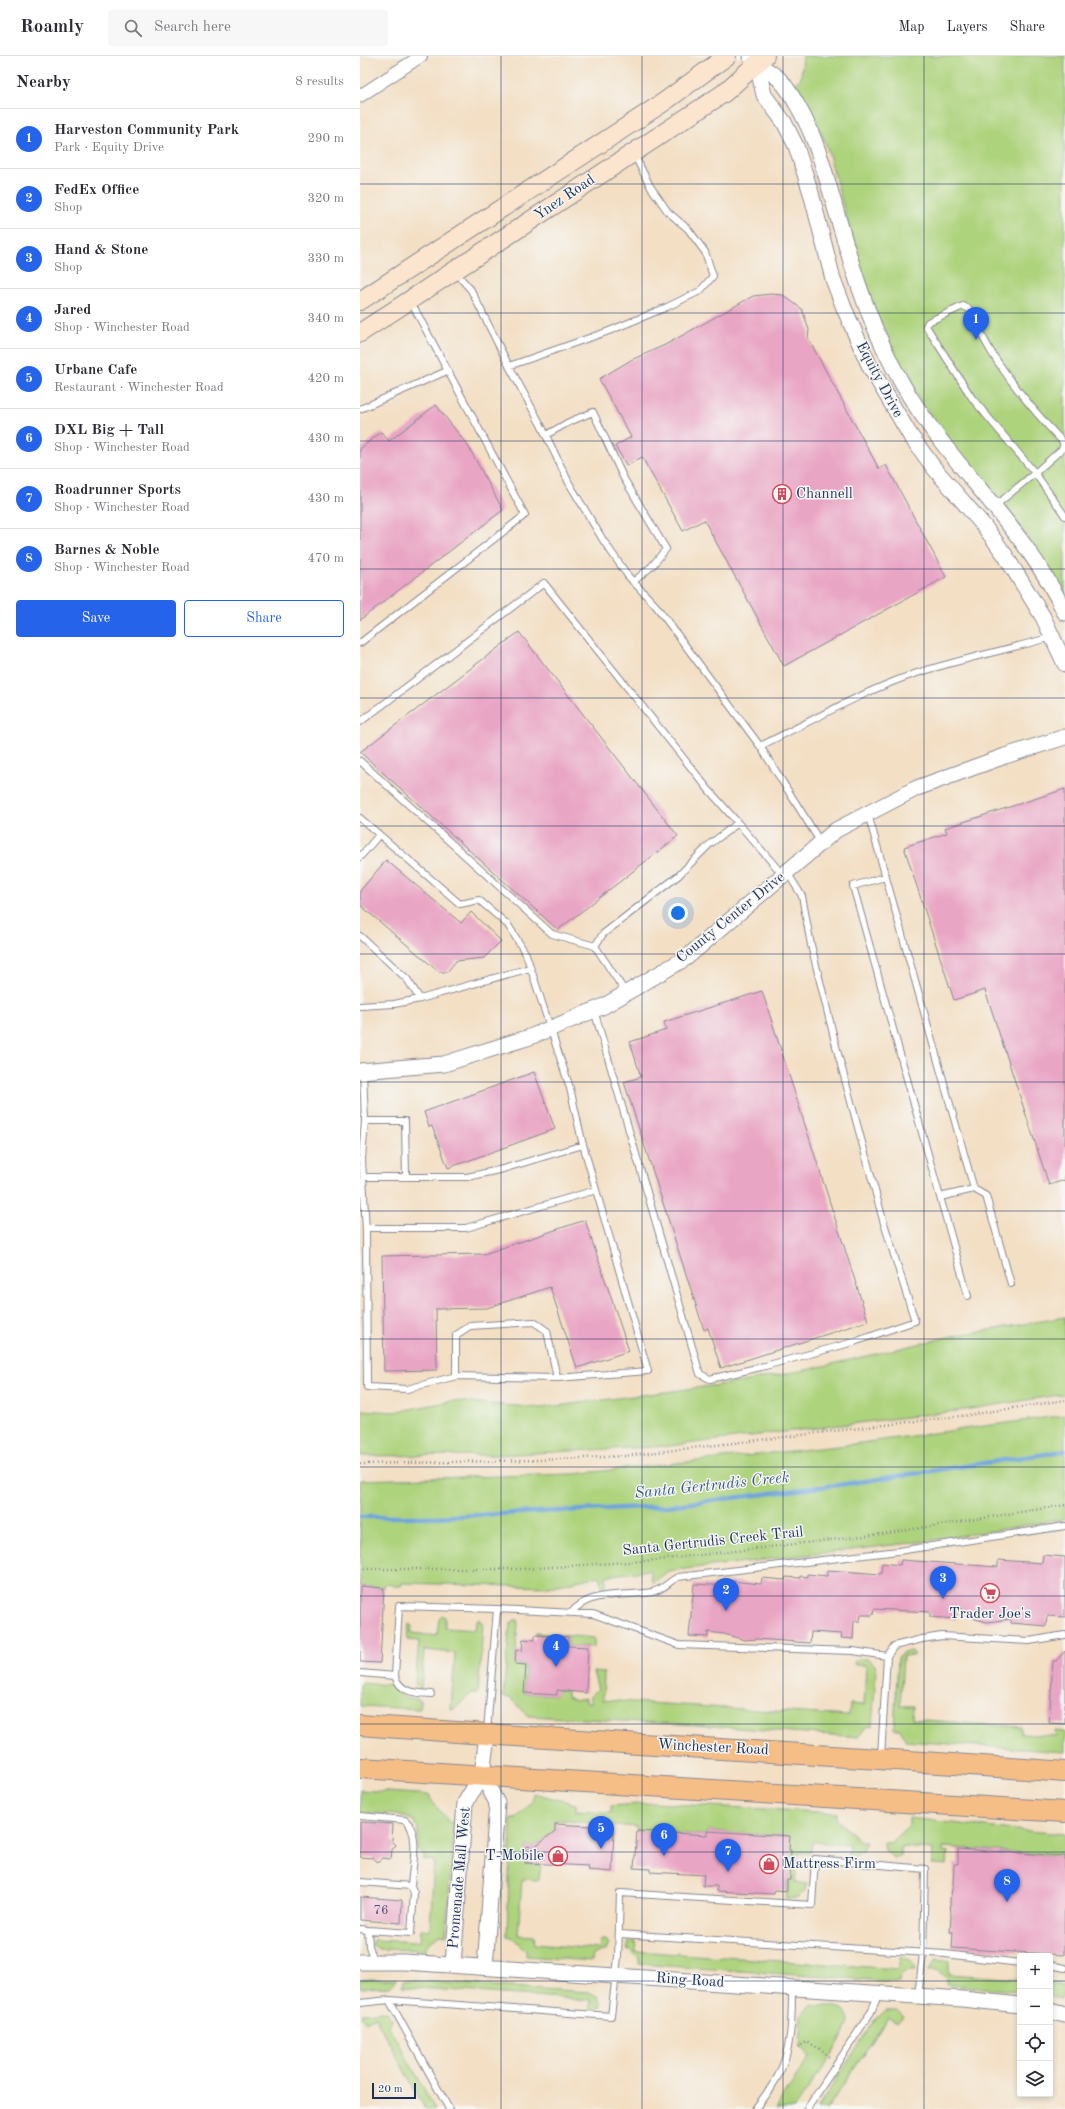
<!DOCTYPE html>
<html lang="en">
<head>
<meta charset="utf-8">
<style>
	:root { --surface:#fff; --page:#f7f7f7; --text:#2b2b33; --muted:#7c7c81; --line:#e1e1e2; --accent:#2563eb }
	body { margin:0; font-family:"Old Standard TT",serif; background:var(--page); color:var(--text) }
	.controls { position:absolute; right:12px; bottom:12px; display:grid; overflow:hidden; border-radius:4px; box-shadow:0 2px 6px #0003 }
	.controls button { width:36px; height:36px; display:grid; place-items:center; padding:0; border:0; border-bottom:1px solid var(--line); background:var(--surface); color:var(--text); font:20px sans-serif }
	.scale { position:absolute; left:12px; bottom:10px; width:44px; box-sizing:border-box; padding-left:4px; border:2px solid #1b2f5e; border-top:0; font-size:11px; line-height:14px; white-space:nowrap; color:#1b2f5e; -webkit-text-stroke:3px #f6f6f2; paint-order:stroke }
	.you { position:absolute; left:318px; top:857px; width:14px; height:14px; margin:-10px; border:3px solid #fff; border-radius:50%; background:#1a73e8; box-shadow:0 0 0 6px #1a73e833 }
	.badge { display:grid; place-items:center; width:26px; height:26px; border-radius:50%; background:var(--accent); color:#fff; font-size:13px; font-weight:700 }
	.pin { position:absolute; translate:-50% -33px; filter:drop-shadow(0 1px 2px #0008) }
	.pin::after { content:''; position:absolute; top:21px; width:14px; height:12px; background:inherit; clip-path:polygon(0 0,100% 0,50% 100%) }
	.list { margin:0; padding:0; list-style:none }
	h2 { display:flex; justify-content:space-between; align-items:center; height:52px; margin:0; padding:0 16px; font-size:17px }
	h2 small { font-size:13px; font-weight:400; color:var(--muted) }
	.list li { display:grid; grid-template-columns:26px 1fr auto; gap:12px; align-items:center; box-sizing:border-box; height:60px; padding:0 16px; border-top:1px solid var(--line) }
	.list b { display:block; font-size:15px; white-space:nowrap }
	.list p { margin:0; font-size:13px; white-space:nowrap; color:var(--muted) }
	.list em { font-size:13px; font-style:normal; color:var(--muted) }
	.actions { display:flex; gap:8px; padding:12px 16px }
	.actions a { flex:1; padding:9px 0; border:1px solid var(--accent); border-radius:4px; text-align:center; font-size:14px; color:var(--accent) }
	.actions .main { background:var(--accent); color:#fff }
	.icon { flex:none; width:22px; height:22px; fill:none; stroke:currentColor; stroke-width:2; stroke-linecap:round; stroke-linejoin:round }
	.map { position:relative; flex:none; width:705px; height:2053px; overflow:hidden }
	header { display:flex; align-items:center; gap:24px; box-sizing:border-box; height:56px; padding:0 20px; background:var(--surface); border-bottom:1px solid var(--line) }
	header strong { font-size:19px }
	nav { display:flex; gap:22px; margin-inline-start:auto; font-size:14px }
	.search { width:280px; height:36px; background:var(--page); display:flex; align-items:center; gap:10px; box-sizing:border-box; padding:0 14px; border-radius:4px; color:var(--muted); font-size:15px }
	main { display:flex }
	aside { flex:1; background:var(--surface) }
	.map>svg:first-child { display:block }
	.green { fill:#aed37d; stroke:#64816e }
	.lines { fill:none; stroke-linecap:round; stroke-linejoin:round }
	.stream { stroke:#6ea4db; stroke-width:4.5 }
	.building { fill:#e9a5c4 }
	.service-casing { stroke:#878791; stroke-width:8 }
	.minor-casing { stroke:#878791; stroke-width:14 }
	.tertiary-casing { stroke:#878791; stroke-width:17 }
	.secondary-casing { stroke:#878791; stroke-width:20 }
	.primary-casing { stroke:#878791; stroke-width:22 }
	.path { stroke:#878791; stroke-width:2.5; stroke-dasharray:1 3; stroke-linecap:butt }
	.service { stroke:#fff; stroke-width:6 }
	.minor { stroke:#fff; stroke-width:12 }
	.tertiary { stroke:#fff; stroke-width:15 }
	.secondary { stroke:#fbe5cf; stroke-width:18 }
	.primary { stroke:#f6be87; stroke-width:20 }
	.grid { fill:none; stroke:#1b2f5e; stroke-width:1; stroke-opacity:0.55 }
	.labels { text-anchor:middle; dominant-baseline:central; stroke-width:3; stroke-linejoin:round; paint-order:stroke }
	.number-label { font-size:13px; fill:#4e4c78 }
	.street-label { font-size:15px; fill:#1b2f5e; stroke:#f6f6f2 }
	.poi-label { font-size:15px; fill:#1b2f5e; stroke:#f6f6f2; text-anchor:start }
	.water-label { font-size:16px; font-style:italic; fill:#38588a; stroke:#f6f6f2 }
</style>
</head>
<body>
<header>
<strong>Roamly</strong>
<div class="search"><svg class="icon" aria-label="search" viewBox="0 0 24 24"><circle cx="10" cy="10" r="6"/><path d="M15 15l6 6"/></svg>Search here</div>
<nav><a>Map</a><a>Layers</a><a>Share</a></nav>
</header>
<main>
<aside>
<h2>Nearby<small>8 results</small></h2>
<ul class="list">
<li><span class="badge">1</span><div><b>Harveston Community Park</b><p>Park · Equity Drive</p></div><em>290 m</em></li>
<li><span class="badge">2</span><div><b>FedEx Office</b><p>Shop</p></div><em>320 m</em></li>
<li><span class="badge">3</span><div><b>Hand &amp; Stone</b><p>Shop</p></div><em>330 m</em></li>
<li><span class="badge">4</span><div><b>Jared</b><p>Shop · Winchester Road</p></div><em>340 m</em></li>
<li><span class="badge">5</span><div><b>Urbane Cafe</b><p>Restaurant · Winchester Road</p></div><em>420 m</em></li>
<li><span class="badge">6</span><div><b>DXL Big + Tall</b><p>Shop · Winchester Road</p></div><em>430 m</em></li>
<li><span class="badge">7</span><div><b>Roadrunner Sports</b><p>Shop · Winchester Road</p></div><em>430 m</em></li>
<li><span class="badge">8</span><div><b>Barnes &amp; Noble</b><p>Shop · Winchester Road</p></div><em>470 m</em></li>
</ul>
<div class="actions"><a class="main">Save</a><a>Share</a></div>
</aside>
<div class="map">
<svg width="705" height="2053" viewBox="0 0 705 2053">
	<rect width="100%" height="100%" fill="#f6f6f2"/>
	<filter id="ink" filterUnits="userSpaceOnUse"><feTurbulence type="fractalNoise" baseFrequency=".025" numOctaves="2"/><feDisplacementMap in="SourceGraphic" scale="8" xChannelSelector="R" yChannelSelector="G"/><feConvolveMatrix kernelMatrix="1 2 1 2 8 2 1 2 1" color-interpolation-filters="sRGB"/></filter>
	<filter id="wash" filterUnits="userSpaceOnUse"><feTurbulence type="fractalNoise" baseFrequency=".012" numOctaves="4" result="noise"/><feDisplacementMap in="SourceGraphic" scale="16" xChannelSelector="R" yChannelSelector="G"/><feGaussianBlur stdDeviation="0.9" result="paint"/><feColorMatrix in="noise" values="0 0 0 0 0 0 0 0 0 0 0 0 0 0 0 0 0 1.4 0 .05"/><feComposite in="paint" operator="in"/></filter>
	<g filter="url(#wash)">
		<rect width="100%" height="100%" fill="#f3dfc4"/>
		<path class="green" d="M443,0H705V541L695,522L655,463L591,388L561,346L536,303L518,264L503,223L467,91L456,64L434,29L441,22Z
			M705,1261V1338L604,1354L309,1390L134,1399L0,1400V1354L34,1356L93,1345L181,1352L382,1326L446,1314L593,1280Z
			M705,1359V1463L568,1485L308,1515L294,1527L292,1525L290,1514L246,1520V1530H242L239,1520L189,1531L42,1527L41,1530L25,1528L24,1532L0,1530V1424L214,1418L479,1390Z
			M82,1559L85,1561V1572L115,1574L116,1566L119,1563L123,1569L118,1638L112,1637L94,1653H91L95,1597L64,1594L61,1634L55,1628L59,1585L47,1584L49,1568L52,1570L51,1577L77,1580L79,1562Z
			M154,1564H157L158,1567L155,1608L166,1609L164,1637L196,1639L197,1634L207,1635V1640L215,1644L226,1642V1646L231,1647V1639L238,1633L233,1616L244,1617L243,1644L489,1660L490,1648L504,1649L506,1609H495L494,1607L497,1603H508L515,1609L516,1614L512,1671L507,1670L498,1681L338,1669L168,1660L151,1642L143,1641L150,1568Z
			M176,1577L234,1582V1591L208,1590V1581L175,1579Z
			M552,1595L555,1599L543,1600L540,1650H553L552,1663L661,1671V1678L696,1680L695,1675L705,1676V1696L546,1685L540,1673H534L538,1602L543,1596Z
			M0,1627L32,1629L45,1642L60,1643V1653L0,1650Z
			M0,1734L70,1739V1743L89,1766L94,1767L86,1879L80,1878L66,1890V1894L19,1893L12,1889L14,1884L60,1886L61,1873L70,1874L74,1805L63,1803L64,1798L58,1795V1773L53,1764L37,1759L0,1756Z
			M173,1737L216,1748V1755L251,1757V1750L292,1747L477,1757V1764L500,1785H506L503,1795L495,1800L488,1799L489,1789L453,1786L450,1797H438L435,1826L447,1828L444,1836L438,1842L426,1843L431,1795L429,1794V1780L347,1775V1779L277,1775L276,1771L196,1764L195,1775L174,1791L166,1790L165,1807L181,1809L179,1823L177,1824L162,1823L158,1879L174,1880L175,1888L239,1893L240,1884H246L249,1888L246,1895H242L233,1899L232,1905L166,1900V1895L152,1881L147,1880L151,1763H155L173,1745Z
			M549,1762L644,1773L705,1778V1800L583,1791V1795L588,1796L587,1809L572,1808L573,1793L541,1791L540,1800L534,1802L525,1795L524,1786L530,1787L549,1769Z
			M275,1885L276,1895L538,1913L540,1902L542,1901L552,1905L555,1915H548L540,1920L539,1926L279,1908V1902L271,1894H267L269,1886Z
			M576,1904L589,1905V1918L660,1923V1935L587,1929V1922L576,1915H568Z
			M11,1923H37L29,1931L0,1932V1924Z
			M43,1924L228,1936L237,1940L241,1949L235,1955L230,1953L231,1944L42,1931Z
			M690,1927L705,1931L702,1943L690,1941Z
			M451,1949C460,1951 476,1948 484,1954C486,1957 489,1961 489,1965C489,1977 443,2039 434,2053H415L450,2001L440,1991L442,1959Z
			M22,1955L27,1956L32,1964L29,1970L75,2053H65L15,1961L6,1966L2,1962L1,1959L5,1957Z
			M525,1955H538L543,1960L537,1967L528,1962L467,2053H457L514,1965Z"/>
		<g class="lines">
			<path class="stream" d="M0,1461H75L307,1450L485,1428L705,1395"/>
		</g>
		<g id="blocks">
			<path class="building" d="M411,238L423,239L442,253L449,274L448,282L519,413L526,409L586,521L424,610L344,464L323,475L282,401L267,410L255,390L271,381L239,323L271,304L305,289L393,240Z
				M76,349L108,390L143,454L0,564V393L21,376L29,385Z
				M159,576L318,780L198,874L0,696Z
				M705,733V1124L689,1129L625,934L594,944L544,791L587,777L585,772Z
				M26,804L101,867L111,856L141,885L124,902L96,905L87,916H79L0,849V835Z
				M402,935L508,1265L361,1312L348,1272L344,1274L264,1026L281,1021L270,986L306,974L304,966Z
				M174,1016L195,1073L88,1112L72,1070L69,1071L64,1056Z
				M225,1164L269,1295L217,1312L190,1231L127,1252L76,1253L77,1314L24,1315L22,1200L124,1198Z
				M683,1499L705,1501V1561L687,1560L686,1570L651,1567V1563L627,1566L615,1563L597,1550L596,1563L570,1561V1556L514,1553L513,1559H501L500,1565H494L493,1583L481,1582L482,1578L451,1576L450,1587L397,1583L385,1584L364,1578L348,1576V1581L329,1580L334,1528L369,1530L370,1525L401,1528L402,1522L425,1524L426,1521L440,1522V1520L447,1521V1518L467,1520V1514L521,1518L522,1507L540,1509L541,1504L638,1511V1504L682,1507Z
				M0,1530L24,1532L20,1607L0,1606Z
				M175,1579L208,1581V1590L228,1591L226,1637L197,1634V1639L164,1637L166,1609L155,1608L156,1594L162,1595L163,1583L175,1584Z
				M705,1595V1668L689,1667L693,1605H696Z
				M0,1766L33,1768L32,1785L36,1789L32,1794L31,1803L22,1802L18,1806L13,1802L0,1801Z
				M195,1768L230,1770V1774L254,1776L252,1816L228,1814L229,1810L165,1807L166,1790L174,1791L195,1775Z
				M277,1775L347,1779V1775L430,1780L429,1794H431L430,1824H427V1835L415,1834L414,1838L357,1835V1830H343L344,1819L290,1816V1813L274,1812Z
				M598,1793L705,1800L704,1899L592,1892L593,1876H590L591,1860L590,1844L593,1828L594,1808H598Z
				M0,1841L42,1844L41,1867L0,1864Z"/>
		</g>
	</g>
	<g filter="url(#ink)">
		<use href="#blocks" fill-opacity="0" stroke="#878791" stroke-width="1"/>
		<g class="lines">
			<g class="service-casing">
				<path id="service" d="M96,217L111,234L149,310L249,275L307,251L340,235L353,220L345,196L328,173L308,156L290,130L274,98
					M603,250L609,253C617,269 625,287 635,302C655,332 678,360 703,386V392L675,417L612,342L566,270L568,266Z
					M149,310L180,367L209,427L243,484L268,520L296,550L400,690
					M0,353L87,315
					M186,379L209,366L233,356L263,421L306,493L292,510L273,526
					M635,450L675,417L705,460
					M0,587L165,459L51,246
					M0,666L184,527L348,733L378,767
					M0,705L192,878L235,890
					M508,758L614,1133L580,1141L493,830L525,821
					M0,762L100,848L119,844L148,869L166,898L210,1032L222,1085L288,1315L197,1322L96,1320L47,1333L7,1331L6,1175L2,1103L5,1065L3,1015
					M461,787L400,690C450,666 501,636 554,618C600,603 646,594 692,581
					M0,801L19,779
					M0,880L47,923L60,943
					M266,937L235,890L243,878L318,820L350,788L378,767L423,819
					M0,950L34,948L60,943L170,912
					M234,954L340,1318L350,1323L405,1310L494,1286L555,1265L523,1164L478,998L451,889L442,840L427,816
					M5,1065H45L46,1121
					M3,1121H107L143,1113L223,1089
					M614,1133L626,1140L651,1228
					M580,1141L608,1240
					M6,1172H106L236,1134
					M96,1320V1279L110,1270L174,1266L187,1275L197,1322
					M211,1557C230,1533 266,1541 292,1536C303,1534 308,1526 318,1521L538,1495L705,1470
					M527,1600L534,1590L562,1583L582,1580L669,1585L705,1579
					M0,1617L35,1620L39,1550L137,1553
					M35,1620C40,1637 56,1637 71,1638
					M127,1675L137,1553L233,1558L319,1589L493,1595L527,1600L521,1701
					M0,1760L45,1764C61,1777 52,1811 51,1830L54,1837L51,1877L8,1874L9,1890L14,1905
					M0,1826L51,1830
					M0,1873L8,1874
					M259,1878L585,1898L660,1907
					M690,1909L705,1912
					M29,1944L89,2053
					M0,1947L29,1944L251,1960L258,1901L260,1837L452,1849L455,1803L565,1813L563,1898L558,1940
					M395,2053C403,2042 412,2031 418,2020C432,1993 432,1962 432,1932
					M447,2053L511,1956L519,1937"/>
			</g>
			<g class="minor-casing">
				<path id="minor" d="M0,40L61,0"/>
			</g>
			<g class="tertiary-casing">
				<path id="tertiary" d="M390,0C399,11 411,15 420,24C428,32 435,45 440,54C459,88 468,128 479,165C495,222 513,277 543,329C590,411 665,470 705,557
					M397,8L404,39L424,66L436,90L451,137L473,223L484,252L510,311L550,379L574,412L624,470L645,499L683,561L705,608
					M0,1015L84,1008L170,981L244,950L326,902L476,774L557,732L645,700L705,681
					M122,1719L137,1747L125,1911
					M0,1906H44L602,1943L660,1949
					M93,1909L105,1747L122,1719L127,1679
					M690,1955L705,1959"/>
			</g>
			<g class="secondary-casing">
				<path id="secondary" d="M0,245L304,46L367,0
					M0,277L364,37L405,0"/>
			</g>
			<g class="primary-casing">
				<path id="primary" d="M0,1669C235,1687 470,1698 705,1716
					M0,1712L705,1756"/>
			</g>
			<path class="path" d="M0,1408L180,1404L264,1400L609,1359L705,1344
				M0,1513H163L297,1504L522,1478L705,1449
				M438,1991L447,1986L462,1994L470,2002"/>
			<use href="#service" class="service"/>
			<use href="#minor" class="minor"/>
			<use href="#tertiary" class="tertiary"/>
			<use href="#secondary" class="secondary"/>
			<use href="#primary" class="primary"/>
		</g>
	</g>
	<path class="grid" d="M141,0V2053M282,0V2053M423,0V2053M564,0V2053M0,128H705M0,257H705M0,385H705M0,513H705M0,642H705M0,770H705M0,898H705M0,1026H705M0,1155H705M0,1283H705M0,1411H705M0,1540H705M0,1668H705M0,1796H705M0,1925H660M690,1925H705"/>
	<defs>
		<g id="building-ring" transform="scale(1)"><circle r="9.5" fill="#f6f6f2" stroke="#d1495b" stroke-width="1.5"/><path d="M-4-6H4V6H1V3H-1V6H-4ZM-2.5-4.3h1.7v1.8h-1.7ZM.8-4.3h1.7v1.8H.8ZM-2.5-1h1.7V.8h-1.7ZM.8-1h1.7V.8H.8Z" fill="#d1495b"/></g>
		<g id="supermarket-ring" transform="scale(1)"><circle r="9.5" fill="#f6f6f2" stroke="#d1495b" stroke-width="1.5"/><path d="M-6-5.5h2.5l.6 2H6L4.5 2H-2.5L-4.4-4H-6ZM-1.5 3.2a1.3 1.3 0 1 0 .1 0ZM3 3.2a1.3 1.3 0 1 0 .1 0Z" fill="#d1495b"/></g>
		<g id="shop-ring" transform="scale(1)"><circle r="9.5" fill="#f6f6f2" stroke="#d1495b" stroke-width="1.5"/><path d="M-5-2.5h2.3a2.7 3.5 0 0 1 5.4 0H5L5.5 6h-11ZM-1.5-2.5h3a1.5 2.3 0 0 0-3 0Z" fill="#d1495b"/></g>
	</defs>
	<g fill-rule="evenodd">
		<use href="#building-ring" x="422" y="438"/>
		<use href="#supermarket-ring" x="630" y="1537"/>
		<use href="#shop-ring" x="198" y="1800"/>
		<use href="#shop-ring" x="409" y="1808"/>
	</g>
	<g class="labels">
		<g class="number-label">
			<text x="21" y="1854">76</text>
		</g>
		<g class="street-label">
			<text transform="translate(205 142) rotate(-34)">Ynez Road</text>
			<text transform="translate(519 324) rotate(62)">Equity Drive</text>
			<text transform="translate(371 862) rotate(-39)">County Center Drive</text>
			<text transform="translate(353 1486) rotate(-6)">Santa Gertrudis Creek Trail</text>
			<text transform="translate(353 1692) rotate(3)">Winchester Road</text>
			<text transform="translate(100 1822) rotate(-85)">Promenade Mall West</text>
			<text transform="translate(330 1925) rotate(4)">Ring Road</text>
		</g>
		<g class="poi-label">
			<text x="436" y="438">Channell</text>
			<text x="630" y="1558" text-anchor="middle">Trader Joe's</text>
			<text x="184" y="1800" text-anchor="end">T-Mobile</text>
			<text x="423" y="1808">Mattress Firm</text>
		</g>
		<g class="water-label">
			<text transform="translate(352 1430) rotate(-6)">Santa Gertrudis Creek</text>
		</g>
	</g>
</svg>
<div class="controls">
<button>+</button>
<button>−</button>
<button><svg class="icon" aria-label="locate" viewBox="0 0 24 24"><circle cx="12" cy="12" r="6"/><path d="M12 2v4M12 18v4M2 12h4M18 12h4"/></svg></button>
<button><svg class="icon" aria-label="layers" viewBox="0 0 24 24"><path d="M12 4l9 5-9 5-9-5zM3 14l9 5 9-5"/></svg></button>
</div>
<div class="scale">20 m</div>
<div class="you"></div>
<div class="pin badge" style="left:616px;top:284px">1</div>
<div class="pin badge" style="left:366px;top:1555px">2</div>
<div class="pin badge" style="left:583px;top:1543px">3</div>
<div class="pin badge" style="left:196px;top:1611px">4</div>
<div class="pin badge" style="left:241px;top:1793px">5</div>
<div class="pin badge" style="left:304px;top:1800px">6</div>
<div class="pin badge" style="left:368px;top:1816px">7</div>
<div class="pin badge" style="left:647px;top:1846px">8</div>
</div>
</main>
</body>
</html>
